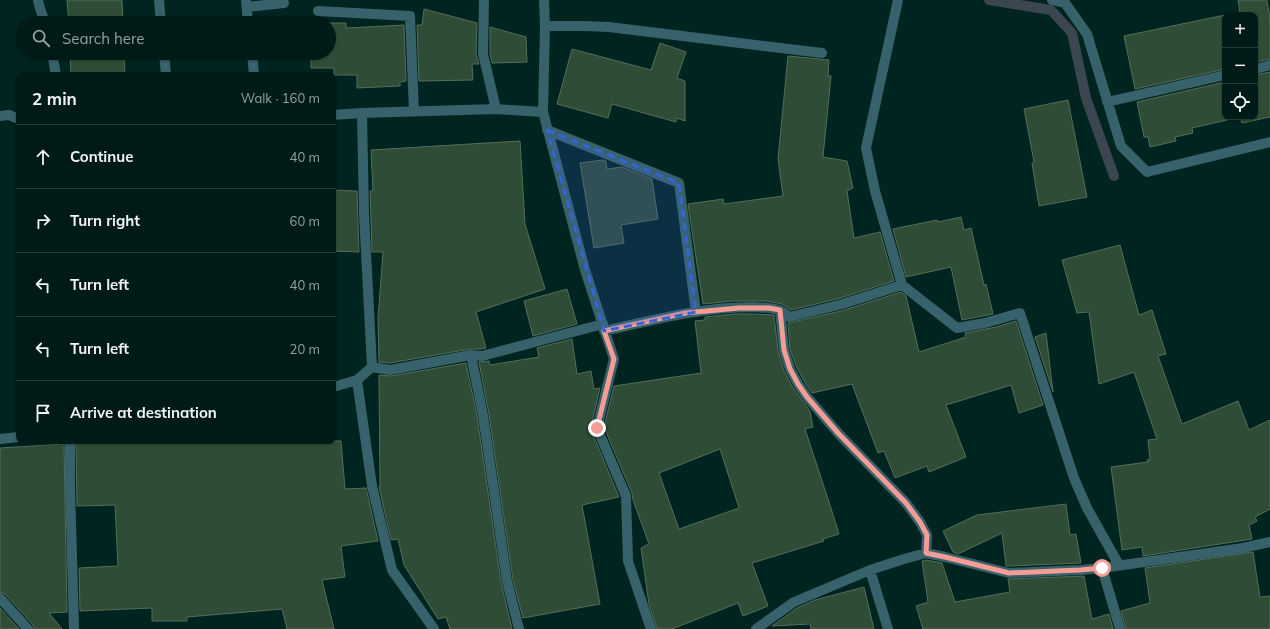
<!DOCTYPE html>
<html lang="en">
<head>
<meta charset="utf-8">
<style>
	:root { --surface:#001b17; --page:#0a2420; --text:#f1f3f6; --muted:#95a1a1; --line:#223936 }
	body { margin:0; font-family:Mulish,sans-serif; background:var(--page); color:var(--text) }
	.controls { position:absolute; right:12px; top:12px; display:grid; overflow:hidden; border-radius:8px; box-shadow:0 1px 3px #0004 }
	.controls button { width:36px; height:36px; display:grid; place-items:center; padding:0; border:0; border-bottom:1px solid var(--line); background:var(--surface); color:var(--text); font:20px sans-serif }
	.stop { position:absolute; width:12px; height:12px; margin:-9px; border:3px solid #f59c94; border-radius:50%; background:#fff }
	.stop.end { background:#f59c94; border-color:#fff; box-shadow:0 1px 4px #0008 }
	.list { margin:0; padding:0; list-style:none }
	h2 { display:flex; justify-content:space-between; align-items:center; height:52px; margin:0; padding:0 16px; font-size:17px }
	h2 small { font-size:13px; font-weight:400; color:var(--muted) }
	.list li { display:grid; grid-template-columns:26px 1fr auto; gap:12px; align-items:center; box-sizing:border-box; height:64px; padding:0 16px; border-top:1px solid var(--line) }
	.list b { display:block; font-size:15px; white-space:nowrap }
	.list em { font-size:13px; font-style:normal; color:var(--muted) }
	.icon { flex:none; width:22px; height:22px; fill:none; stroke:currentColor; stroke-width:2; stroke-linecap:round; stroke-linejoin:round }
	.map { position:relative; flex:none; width:1270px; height:629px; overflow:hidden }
	.search { position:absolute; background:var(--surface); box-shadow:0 1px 3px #0004; left:16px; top:16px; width:320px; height:44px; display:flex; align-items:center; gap:10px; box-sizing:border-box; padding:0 14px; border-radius:22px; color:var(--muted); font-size:15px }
	.panel { position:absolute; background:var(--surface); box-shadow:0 1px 3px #0004; left:16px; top:72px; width:320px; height:372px; border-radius:8px }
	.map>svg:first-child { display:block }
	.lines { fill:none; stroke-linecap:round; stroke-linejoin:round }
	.stream { stroke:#3b4651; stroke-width:10 }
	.building { fill:#2f4c36; stroke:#546e59; fill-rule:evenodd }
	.service { stroke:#37626b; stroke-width:10 }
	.minor { stroke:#37626b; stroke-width:10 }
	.route { stroke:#f59c94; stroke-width:5 }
	.marked { fill:#3663d7; fill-opacity:0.2; stroke:#3663d7; stroke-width:3; stroke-dasharray:8 5; stroke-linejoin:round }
</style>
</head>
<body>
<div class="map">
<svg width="1270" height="629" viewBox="0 0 1270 629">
	<rect width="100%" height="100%" fill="#00241f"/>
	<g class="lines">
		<path class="stream" d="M989,0L1051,10L1072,33L1086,98L1114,176"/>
	</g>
	<path class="building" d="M67,0H122L123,23H69Z
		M1238,0H1267L1270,19V59L1255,62V15H1227L1240,12Z
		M424,9L477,23L476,54L479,64H472L473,80L419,81L417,25H422Z
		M1225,15V69L1135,89L1124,36Z
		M312,23H346V28L404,25L406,81L400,82V86L357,88V75H334V68H311V53H329V23Z
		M490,27L526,37L527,62L492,63L490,53Z
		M660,43L686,52L677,78L685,81V121L676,118V122L612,104L608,118L557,104L572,49L651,70Z
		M70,53H124L125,75H71Z
		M788,56L829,60L828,76H831L823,157L847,161L853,188L847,191L854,238L880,232L894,281L837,299L791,310L782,304L766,301H733L703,304L688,204L723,199L724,204L783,196L778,159Z
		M1270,72V117L1242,123L1240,117L1192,128L1193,133L1175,137L1176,141L1150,147L1148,137H1144L1137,102L1225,82V117H1255V75Z
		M1068,100L1087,197L1039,206L1032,163L1034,162L1024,109Z
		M520,141L525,224L545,289L476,312L486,348L481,349H470L390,363L379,362L378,318L383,252H372L370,191H373L371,150Z
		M603,160L606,161L607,169L622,167L652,179L658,219L621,225L624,243L594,248L580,163Z
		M333,190L357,191L359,252L333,251Z
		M961,217L964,230L971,228L984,285L986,284L993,314L962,320L951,267L906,277L893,229L937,220L938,222Z
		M1120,245L1139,315L1152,310L1166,354L1158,356L1182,424L1238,401L1249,430L1270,420V509L1255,517L1257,521L1249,525L1252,539L1143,556L1142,547L1122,550L1111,467L1148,462L1147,460H1150L1148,440L1157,439L1134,372L1099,384L1089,312L1077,313L1062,260Z
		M567,289L577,324L533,336L524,301Z
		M901,292L906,296L919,352L966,337L965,333L996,327L1016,321L1043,405L1019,413L1011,385L946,405L966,457L929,472L927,466L895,478L884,451L878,453L852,384L812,393L804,381L796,366L790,349L788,323L841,311Z
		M734,314H752L774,315L778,351L784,371L793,388L810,411L813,427L805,429L830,505L839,534L823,539L824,541L752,563L768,606L743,616L738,603L672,629H657L649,604L641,548L649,544L633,500L632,493L604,427L614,386L701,373L695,321L705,320V317ZM720,449L739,508L679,529L659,473Z
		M1046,333L1053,392L1035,337Z
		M572,339L577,374L591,371L594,389L600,388L591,426V430L619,497L582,505L600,604L523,618L513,580L489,414L479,362L489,361L490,365L539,357L537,348Z
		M466,363L477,416L501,582L512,629H450L446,617L438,619L404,565L398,539L391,540L379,487H380L379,375L391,376Z
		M78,441H341L345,489L366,488L378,541L341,546L345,577L322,580L334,629H287L282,609L187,617V621H152V608L80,611L79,568L118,566L115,505L77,506L76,443H78Z
		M64,444L67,612L49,613L62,629H34L33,625L5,594L0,592V448Z
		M1066,504L1070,535L1076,534L1081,563L1010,566H1006L1002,533L958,554L953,552L943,531L977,515Z
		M1253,552L1260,597L1270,596V629H1126L1121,611L1150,603L1145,568Z
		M926,560L942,563L955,602L1010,592L1008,579L1084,576L1092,619L1109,614L1113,629H923L916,606L928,602L922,561Z
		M864,587L874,629H811L810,624L772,626L797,608L815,600Z
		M0,608L19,629H0Z"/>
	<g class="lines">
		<path class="service" d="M159,0L161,23
			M164,53L166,75
			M333,115L362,113
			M985,323L1020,313L1074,478L1087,508L1119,565
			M471,355L483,415L507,581L519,629
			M482,356L603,324
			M372,486L392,570L434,629"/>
		<path class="minor" d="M38,0C39,8 43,15 45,23
			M246,0L248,23
			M484,0L483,54L496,109
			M544,0L545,26L543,112L585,270L614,359L597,428L626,496L628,561L651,629
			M898,0L866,148L875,191L902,285L957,328L985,323
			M1052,0L1065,3L1087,34L1121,146L1147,172L1270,142
			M247,7L284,3
			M318,11L410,16L414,111
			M545,26H584L609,27L822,53
			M52,53L56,75
			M252,53L254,75
			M1255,69L1270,65
			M1107,102L1225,75
			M0,116L9,115L19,119
			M547,130L679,183L696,312
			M780,310L784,350L790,369L798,384L807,397L838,433L906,503L920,522L927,535L926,553
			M604,331C653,320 702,307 752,307C761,308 770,307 779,310C783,311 786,314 789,317L839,305L902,285
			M372,367L390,370L471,355L482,356
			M333,387L357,380
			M0,439L19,437
			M70,441V486L74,629
			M372,486L357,380L372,367L364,214L362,113L496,109L543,112
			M1102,568L1120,629
			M870,570L888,629
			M0,598L28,629
			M756,629L794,602L870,570L904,559L926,553L945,557L1009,573L1080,570L1102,568L1243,548L1270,542"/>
	</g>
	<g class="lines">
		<path class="route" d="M597,428L614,359L604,331L685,313L739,308H769L780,310L784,350L790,369L798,384L807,397L838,433L906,503L920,522L927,535L926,553L945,557L1009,573L1080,570L1102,568"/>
	</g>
	<path class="marked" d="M547,130L679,183L696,312L604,331Z"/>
</svg>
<div class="controls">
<button>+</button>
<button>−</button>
<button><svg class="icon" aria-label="locate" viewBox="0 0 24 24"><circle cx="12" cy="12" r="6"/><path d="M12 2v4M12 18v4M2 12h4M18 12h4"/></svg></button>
</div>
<div class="stop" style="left:1102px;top:568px"></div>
<div class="stop end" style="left:597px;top:428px"></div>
<div class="search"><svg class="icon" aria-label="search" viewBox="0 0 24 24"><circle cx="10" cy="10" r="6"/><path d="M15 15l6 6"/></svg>Search here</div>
<section class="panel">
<h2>2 min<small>Walk · 160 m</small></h2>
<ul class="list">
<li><svg class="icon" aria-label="ahead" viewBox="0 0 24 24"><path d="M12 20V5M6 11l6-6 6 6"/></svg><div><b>Continue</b></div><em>40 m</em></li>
<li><svg class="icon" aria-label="right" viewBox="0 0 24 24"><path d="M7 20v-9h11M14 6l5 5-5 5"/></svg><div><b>Turn right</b></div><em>60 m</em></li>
<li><svg class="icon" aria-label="left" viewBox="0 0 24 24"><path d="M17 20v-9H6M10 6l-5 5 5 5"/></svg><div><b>Turn left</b></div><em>40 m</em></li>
<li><svg class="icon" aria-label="left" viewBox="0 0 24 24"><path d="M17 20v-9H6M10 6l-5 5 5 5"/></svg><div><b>Turn left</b></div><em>20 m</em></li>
<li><svg class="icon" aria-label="arrive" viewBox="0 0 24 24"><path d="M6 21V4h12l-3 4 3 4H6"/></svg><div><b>Arrive at destination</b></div></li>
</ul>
</section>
</div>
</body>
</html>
